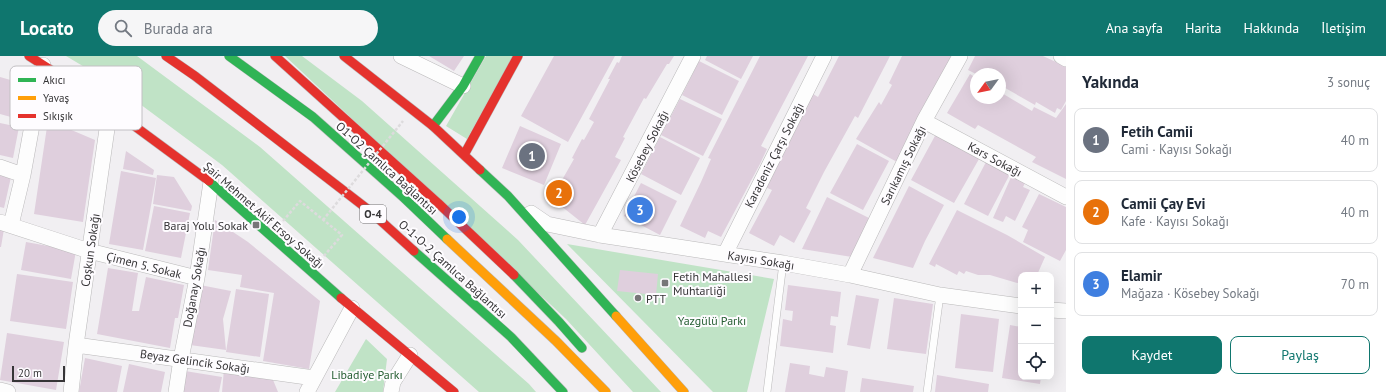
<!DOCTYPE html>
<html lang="tr">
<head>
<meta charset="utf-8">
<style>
	:root { --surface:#fff; --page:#f6f6f7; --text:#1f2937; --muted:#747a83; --line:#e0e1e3; --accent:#0f766e }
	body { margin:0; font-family:"PT Sans",sans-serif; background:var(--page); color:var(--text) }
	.controls { position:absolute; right:12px; bottom:12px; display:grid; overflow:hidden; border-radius:8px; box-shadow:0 4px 16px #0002 }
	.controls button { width:36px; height:36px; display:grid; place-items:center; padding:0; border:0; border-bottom:1px solid var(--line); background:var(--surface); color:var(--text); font:20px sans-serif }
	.compass { position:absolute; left:970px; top:12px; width:36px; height:36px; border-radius:50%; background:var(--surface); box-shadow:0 4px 16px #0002; rotate:237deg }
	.scale { position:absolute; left:12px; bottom:10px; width:53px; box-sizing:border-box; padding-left:4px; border:2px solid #363537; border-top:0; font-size:11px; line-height:14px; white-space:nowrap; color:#363537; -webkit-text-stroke:3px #fefcff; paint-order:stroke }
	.you { position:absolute; left:459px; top:161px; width:14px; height:14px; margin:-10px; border:3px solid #fff; border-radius:50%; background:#1a73e8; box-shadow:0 0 0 6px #1a73e833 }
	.badge { display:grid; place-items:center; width:26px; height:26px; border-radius:50%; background:var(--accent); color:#fff; font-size:13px; font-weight:700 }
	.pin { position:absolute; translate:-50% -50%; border:2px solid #fff; box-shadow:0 1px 4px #0006 }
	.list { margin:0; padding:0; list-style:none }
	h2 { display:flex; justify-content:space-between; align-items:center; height:52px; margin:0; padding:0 16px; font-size:17px }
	h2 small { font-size:13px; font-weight:400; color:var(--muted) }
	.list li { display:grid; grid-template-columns:26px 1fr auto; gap:12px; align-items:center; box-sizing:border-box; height:64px; margin:0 8px 8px; padding:0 8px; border:1px solid var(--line); border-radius:8px }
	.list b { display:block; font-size:15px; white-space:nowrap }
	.list p { margin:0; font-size:13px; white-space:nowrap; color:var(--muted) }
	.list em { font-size:13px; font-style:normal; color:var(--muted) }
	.actions { display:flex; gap:8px; padding:12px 16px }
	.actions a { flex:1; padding:9px 0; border:1px solid var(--accent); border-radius:8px; text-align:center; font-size:14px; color:var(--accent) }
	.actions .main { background:var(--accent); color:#fff }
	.icon { flex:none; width:22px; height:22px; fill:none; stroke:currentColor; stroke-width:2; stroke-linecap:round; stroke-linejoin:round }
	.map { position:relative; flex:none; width:1066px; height:336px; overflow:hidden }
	header { display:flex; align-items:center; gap:24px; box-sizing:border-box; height:56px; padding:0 20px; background:var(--accent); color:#fff }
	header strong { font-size:19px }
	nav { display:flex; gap:22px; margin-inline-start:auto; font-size:14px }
	.search { width:280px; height:36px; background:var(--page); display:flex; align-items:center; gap:10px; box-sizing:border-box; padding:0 14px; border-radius:22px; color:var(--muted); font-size:15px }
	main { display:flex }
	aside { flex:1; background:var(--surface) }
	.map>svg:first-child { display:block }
	.green { fill:#c0e3c6 }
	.building { fill:#dfcfdd }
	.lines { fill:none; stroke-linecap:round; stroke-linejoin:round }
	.lane-casing { stroke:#bab9ba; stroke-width:8 }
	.street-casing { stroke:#bab9ba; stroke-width:16 }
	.fast-casing { stroke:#bab9ba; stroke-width:10 }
	.slow-casing { stroke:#bab9ba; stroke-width:10 }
	.jam-casing { stroke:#bab9ba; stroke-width:10 }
	.path { stroke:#dddbdd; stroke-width:2.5; stroke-dasharray:3 2; stroke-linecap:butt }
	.lane { stroke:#fdfdfd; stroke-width:7 }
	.street { stroke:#fdfdfd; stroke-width:15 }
	.fast { stroke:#30b455; stroke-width:9 }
	.slow { stroke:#ff9f0a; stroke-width:9 }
	.jam { stroke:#e5322d; stroke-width:9 }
	.path-bridge { stroke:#dddbdd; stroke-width:2.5; stroke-dasharray:3 2; stroke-linecap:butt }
	.poi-dot { fill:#777678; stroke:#fefcff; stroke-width:1.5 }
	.labels { text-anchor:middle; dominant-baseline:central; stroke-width:4; stroke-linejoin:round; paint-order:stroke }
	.shield { fill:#fefcff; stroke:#727173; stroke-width:1 }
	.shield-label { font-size:11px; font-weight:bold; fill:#363537 }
	.street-label { font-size:12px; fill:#363537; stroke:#fefcff }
	.poi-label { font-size:12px; fill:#363537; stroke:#fefcff; text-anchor:start }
	.park-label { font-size:12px; fill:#245d31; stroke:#fefcff }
	.key { fill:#fefcff; stroke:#c2c0c3; stroke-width:1 }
	.key-label { font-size:11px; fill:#363537 }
</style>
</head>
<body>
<header>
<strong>Locato</strong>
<div class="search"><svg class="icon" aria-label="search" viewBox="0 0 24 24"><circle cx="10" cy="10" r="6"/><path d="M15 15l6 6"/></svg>Burada ara</div>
<nav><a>Ana sayfa</a><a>Harita</a><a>Hakkında</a><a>İletişim</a></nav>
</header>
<main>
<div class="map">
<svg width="1066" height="336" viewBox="0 0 1066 336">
	<rect width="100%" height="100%" fill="#f1eff2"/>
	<path class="green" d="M66,0H137L260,91L529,328L536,336H479L222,109L113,28Z
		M285,0H302L362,45L518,184L661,336H633L566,263Z
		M486,0H513L467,83L446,70Z
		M567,188L774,223L747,336H713Z
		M366,283L387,303L383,336H335Z"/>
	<path class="building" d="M429,0H464L454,15Z
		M554,0H615L568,86L521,60Z
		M622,0H674L669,8H667L646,43L644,42L623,81L625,82L615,101L621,104L585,169L551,142L565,125L562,124L574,103L572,102L582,83L584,84L594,66L589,63L610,23H608L617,6L619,7Z
		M707,0H753L741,23L705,4Z
		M760,0H808L761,90L767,93L760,108L721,181L708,175L705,182L680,170L701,126L711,103L708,102Z
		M839,0H890L858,62L855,60L824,116L806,152L811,155L794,187L780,179L774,190L749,177L772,134L765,131L813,38L818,41Z
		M902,0H955L897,106L856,83L879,46L881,49L892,29L889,27Z
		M975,0H1043L1058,7L1066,11V45L1061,54L1057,52L1055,57L1036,46L1035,49L1000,29V18H976L968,14Z
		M699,5L739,25L722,59L682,39Z
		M970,18L976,22V42H1000V36L1032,55L1034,51L1056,62L1066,48V123L1032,106L1036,101L978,69L975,73L947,57Z
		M0,21L28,29L18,63L0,58Z
		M680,43L722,63L703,100L661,79Z
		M48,64L95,84L83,166L34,158Z
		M0,67L19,71L13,102L0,99Z
		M520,70L561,88L544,129L502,112Z
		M936,78L979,103L954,147L911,124Z
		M660,81L700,102L681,139L641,118Z
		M857,88L889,105L863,154L830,137Z
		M126,95L154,114L153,119L123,113Z
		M986,106L1010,118L988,160L964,148Z
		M121,115L156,122L143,194L109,188Z
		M0,119L11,121L4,152L0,151Z
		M157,119L174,121L192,150L191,155L153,148Z
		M1012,119L1026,125L1023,131L1030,134L1015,165L1006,160L1003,166L993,162Z
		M641,127L677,145L660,179L624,160Z
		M909,130L944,149L925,185L913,212L873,202Z
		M1039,138L1066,151V194L1060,205L1023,186L1028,174L1022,171Z
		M827,141L871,163L852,201L802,193Z
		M154,150L190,157L181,202L145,195Z
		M957,154L1007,179L1045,201L1037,219H1021V228L990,219H978L966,215L964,218L959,215L957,219L936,208L935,211L929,208Z
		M215,164L248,186L320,245L309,313L263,305L274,237L240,231L242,219L208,214Z
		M0,172L4,173L1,191H0Z
		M26,186L76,195L71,223L21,214Z
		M108,212L138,217L132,255H139L146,221L184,229L178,262H175L170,292L97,278Z
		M620,214L658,218L656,239L617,235Z
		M17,218L73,226L66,273L10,265Z
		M200,229L231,235L223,263L226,294L190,289Z
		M788,229L841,236L838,261L831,260L830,269L836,270L833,297L780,290L783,263L792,265L793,255L785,254Z
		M236,233L269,238L260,301L226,296Z
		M856,239L879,243L870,293L847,289Z
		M894,242L933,248L926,298L887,293Z
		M961,258L999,263L993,316L955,312Z
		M1010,269L1021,271V321H1041L1040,328L1002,322Z
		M7,277L64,286L56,334L0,324Z
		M85,302L122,310L117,336H79Z
		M790,307L810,310L809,318L824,321L826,311L848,315L845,336H785Z
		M129,308L165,316L161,336H123Z
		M224,313L271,319L278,336H222Z
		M185,315L222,321L219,336H181Z
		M937,319L989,328L988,336H935Z
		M862,322L914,330L913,336H860Z"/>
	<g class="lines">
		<g class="lane-casing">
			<path id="lane" d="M767,336L783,207
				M927,336L940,239"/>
		</g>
		<g class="street-casing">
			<path id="street" d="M401,0L463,30
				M1061,0L1066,3
				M924,65L1066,141
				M0,111L23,119
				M531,157L547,168L600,179L783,207L850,219L940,239L1021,250
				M0,166L89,195L197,222
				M11,169L23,119L43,9
				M600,179L693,0
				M725,198L824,0
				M850,219L924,65L960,0
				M1051,254L1066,255
				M76,289L314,322
				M0,334L8,336
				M71,336L76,289L110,52
				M176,336L181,303L197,222L211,126
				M307,336L352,252
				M391,336L393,326L410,299"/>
		</g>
		<g class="fast-casing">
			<path id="fast" d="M229,0L313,61L403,141L447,183
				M433,70L463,30L480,0
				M480,114L508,140L616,260
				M209,125L341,242
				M414,195L511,281L563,336
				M514,219L559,266L582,292"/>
		</g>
		<g class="slow-casing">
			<path id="slow" d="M447,183L556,285L606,336
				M616,260L684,336"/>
		</g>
		<g class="jam-casing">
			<path id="jam" d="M29,0L110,52L209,125
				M166,0L195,20L370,155L414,195
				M275,0L438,147L514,219
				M344,0L433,70L480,114
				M464,99L518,0
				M341,242L454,336"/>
		</g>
		<path class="path" d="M283,165L300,145L342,179L323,201"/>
		<use href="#lane" class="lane"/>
		<use href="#street" class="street"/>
		<use href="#fast" class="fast"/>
		<use href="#slow" class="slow"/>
		<use href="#jam" class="jam"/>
		<path class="path-bridge" d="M323,164L403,65"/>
	</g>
	<g class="poi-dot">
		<rect x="252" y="165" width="8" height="8" rx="2"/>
		<rect x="661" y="223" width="8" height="8" rx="2"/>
		<circle cx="638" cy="242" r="4"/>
	</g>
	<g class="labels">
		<rect class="shield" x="360" y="149" width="26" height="18" rx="3"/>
		<g class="shield-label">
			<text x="373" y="158">O-4</text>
		</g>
		<g class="street-label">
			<text transform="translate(647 90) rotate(-63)">Kösebey Sokağı</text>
			<text transform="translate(774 99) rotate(-63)">Karadeniz Çarşı Sokağı</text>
			<text transform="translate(995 103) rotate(28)">Kars Sokağı</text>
			<text transform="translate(903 109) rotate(-64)">Sarıkamış Sokağı</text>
			<text transform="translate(387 112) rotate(42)">O1-O2 Çamlıca Bağlantısı</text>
			<text transform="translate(264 159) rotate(41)">Şair Mehmet Akif Ersoy Sokağı</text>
			<text transform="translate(90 194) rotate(-82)">Coşkun Sokağı</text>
			<text transform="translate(761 204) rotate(9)">Kayısı Sokağı</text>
			<text transform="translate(144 209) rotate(14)">Çimen 5. Sokak</text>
			<text transform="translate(453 213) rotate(42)">O-1-O-2 Çamlıca Bağlantısı</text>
			<text transform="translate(194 231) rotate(-80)">Doğanay Sokağı</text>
			<text transform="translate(195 305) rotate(8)">Beyaz Gelincik Sokağı</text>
		</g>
		<g class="poi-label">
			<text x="248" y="169" text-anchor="end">Baraj Yolu Sokak</text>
			<text x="673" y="220">Fetih Mahallesi<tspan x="673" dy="14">Muhtarliği</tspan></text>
			<text x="646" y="242">PTT</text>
		</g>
		<g class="park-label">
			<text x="712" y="264">Yazgülü Parkı</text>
			<text x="367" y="318">Libadiye Parkı</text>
		</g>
	</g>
	<rect x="10" y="10" width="132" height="64" rx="6" class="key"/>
	<rect x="18" y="22" width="18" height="4" fill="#30b455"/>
	<rect x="18" y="40" width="18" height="4" fill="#ff9f0a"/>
	<rect x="18" y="58" width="18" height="4" fill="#e5322d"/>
	<g class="key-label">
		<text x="43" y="28">Akıcı</text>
		<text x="43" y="46">Yavaş</text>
		<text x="43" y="64">Sıkışık</text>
	</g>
</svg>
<div class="controls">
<button>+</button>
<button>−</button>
<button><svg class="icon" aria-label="locate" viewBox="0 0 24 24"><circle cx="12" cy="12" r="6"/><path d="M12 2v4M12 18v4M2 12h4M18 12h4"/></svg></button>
</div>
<svg class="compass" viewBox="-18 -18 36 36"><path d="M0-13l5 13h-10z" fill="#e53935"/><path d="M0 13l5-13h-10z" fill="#747a83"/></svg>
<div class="scale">20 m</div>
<div class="you"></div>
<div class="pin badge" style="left:532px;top:100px;background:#6b7280">1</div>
<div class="pin badge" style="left:559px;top:137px;background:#e8710a">2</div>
<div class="pin badge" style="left:640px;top:154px;background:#3f7fe0">3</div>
</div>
<aside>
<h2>Yakında<small>3 sonuç</small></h2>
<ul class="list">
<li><span class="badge" style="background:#6b7280">1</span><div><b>Fetih Camii</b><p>Cami · Kayısı Sokağı</p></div><em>40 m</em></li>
<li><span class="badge" style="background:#e8710a">2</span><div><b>Camii Çay Evi</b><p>Kafe · Kayısı Sokağı</p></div><em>40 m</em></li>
<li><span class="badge" style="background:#3f7fe0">3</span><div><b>Elamir</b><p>Mağaza · Kösebey Sokağı</p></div><em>70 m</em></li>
</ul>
<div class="actions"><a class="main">Kaydet</a><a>Paylaş</a></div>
</aside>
</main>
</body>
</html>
